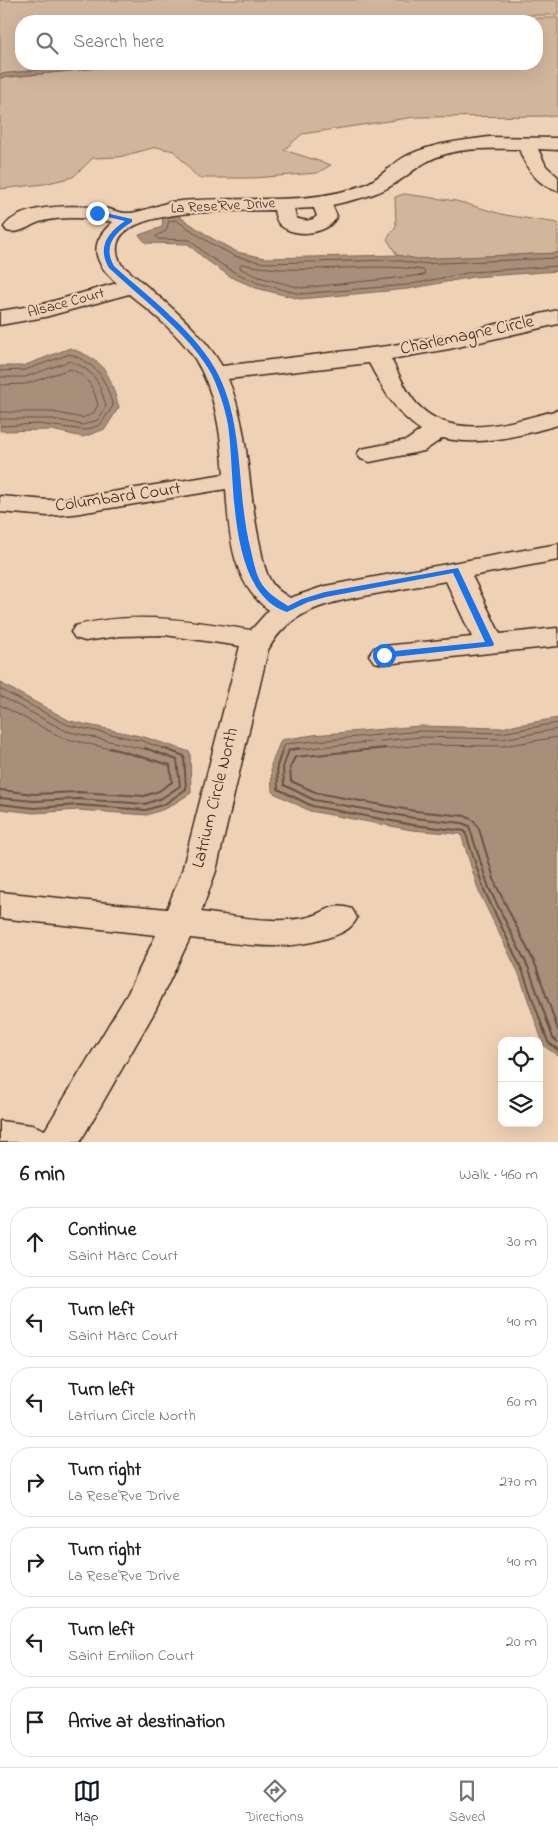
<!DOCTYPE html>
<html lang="en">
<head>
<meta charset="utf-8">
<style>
	:root { --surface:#fff; --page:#f2f2f2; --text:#202124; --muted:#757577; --line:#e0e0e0; --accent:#111827 }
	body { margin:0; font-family:"Indie Flower",sans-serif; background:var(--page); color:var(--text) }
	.controls { position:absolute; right:15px; bottom:15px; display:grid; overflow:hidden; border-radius:10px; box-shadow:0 5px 20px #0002 }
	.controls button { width:45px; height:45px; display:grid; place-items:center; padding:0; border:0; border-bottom:1px solid var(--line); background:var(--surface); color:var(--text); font:25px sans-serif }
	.stop { position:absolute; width:15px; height:15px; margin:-11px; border:4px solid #1a73e8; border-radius:50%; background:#fff }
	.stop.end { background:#1a73e8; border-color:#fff; box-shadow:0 1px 5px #0008 }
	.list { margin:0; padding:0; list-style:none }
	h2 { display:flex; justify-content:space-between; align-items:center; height:65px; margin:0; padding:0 20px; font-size:21px }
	h2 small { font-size:16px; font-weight:400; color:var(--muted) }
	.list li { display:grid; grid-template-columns:32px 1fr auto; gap:15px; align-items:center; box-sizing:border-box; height:70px; margin:0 10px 10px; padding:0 10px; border:1px solid var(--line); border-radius:20px }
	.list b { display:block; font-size:19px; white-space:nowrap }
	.list p { margin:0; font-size:16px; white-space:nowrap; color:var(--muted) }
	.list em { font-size:16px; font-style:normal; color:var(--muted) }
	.icon { flex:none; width:28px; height:28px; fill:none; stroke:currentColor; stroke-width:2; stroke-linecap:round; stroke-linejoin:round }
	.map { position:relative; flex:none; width:558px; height:1142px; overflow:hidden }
	.search { position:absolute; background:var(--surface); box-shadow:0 5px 20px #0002; left:15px; right:15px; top:15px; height:55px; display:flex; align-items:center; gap:12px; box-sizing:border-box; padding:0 18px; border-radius:20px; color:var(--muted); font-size:19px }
	.sheet { height:625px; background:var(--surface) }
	nav { display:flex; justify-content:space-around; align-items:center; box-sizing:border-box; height:70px; border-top:1px solid var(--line); background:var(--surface); font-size:14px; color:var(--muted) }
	nav a { display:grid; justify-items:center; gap:2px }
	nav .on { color:var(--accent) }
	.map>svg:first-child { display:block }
	.green { fill:#d1b69c; stroke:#86705d }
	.water { fill:#a88f7a; stroke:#7c6755 }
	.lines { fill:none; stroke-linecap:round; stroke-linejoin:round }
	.shore-far1 { stroke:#675243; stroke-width:1 }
	.shore { stroke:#675243; stroke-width:2 }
	.minor-casing { stroke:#3b2a1e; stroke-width:3 }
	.minor { fill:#efd1b5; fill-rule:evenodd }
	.route { fill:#1a73e8 }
	.labels { text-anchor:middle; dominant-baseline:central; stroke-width:4.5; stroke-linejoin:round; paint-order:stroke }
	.far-street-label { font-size:15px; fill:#3b2a1e; stroke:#efd1b5 }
	.street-label { font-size:18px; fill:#3b2a1e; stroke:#efd1b5 }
</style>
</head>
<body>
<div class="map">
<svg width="558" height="1142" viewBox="0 0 558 1142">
	<rect width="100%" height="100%" fill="#efd1b5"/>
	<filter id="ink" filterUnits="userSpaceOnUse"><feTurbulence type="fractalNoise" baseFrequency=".02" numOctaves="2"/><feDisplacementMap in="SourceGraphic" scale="10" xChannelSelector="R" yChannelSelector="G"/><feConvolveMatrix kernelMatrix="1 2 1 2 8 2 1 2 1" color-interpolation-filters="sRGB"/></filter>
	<g filter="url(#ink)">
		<path class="green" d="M0,0H558V15H532L482,21H21V64H95L0,74Z
			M538,18H558V116L415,117L302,134L284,150L331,165L317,173L253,178H198L174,151L156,147L119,157L93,158L73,177L44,184L0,189V78L138,64H537V21H493Z
			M404,194L456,201L505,215L558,223V253L417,259L397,255L387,239L396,226L395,197Z"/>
		<path class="water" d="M95,64H138L0,78V74Z
			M177,215L213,239L237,252L265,258L397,255L417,259L558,253V271L473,277L408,289L300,299L256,288L231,277L205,259L188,244L146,243L139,235L162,227L163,217Z
			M70,348C108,363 107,370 119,407L105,429L83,437L52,430L0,431V366H23Z
			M0,681L4,685L70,721L144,737L190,752L191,793L167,808L147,815L78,810L34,813L0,809Z
			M558,718V1056L544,1046L519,974L479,892L461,834L412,830L310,811L272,792L271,765L281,740L313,735L420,726L501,728Z"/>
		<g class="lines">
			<path class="shore-far1" d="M558,258L417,264L396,260L264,263L235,256L210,243L176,220L169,221L166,231L156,236L158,239L190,240L208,256L234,272L258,283L300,294L407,285L472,272L558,266
				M242,264C300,277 363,261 423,270L425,272L424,275L301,288L259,277L241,269L240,266Z
				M0,371L25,370L70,354C99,366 104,377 113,406L100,425L86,430L38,424L0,426
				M0,377H25L70,361C95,371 99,381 106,406L98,420L83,425L53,419H0
				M0,385L26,384L70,369C88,376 93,387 98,405L93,414L82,418L53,412H0
				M0,689L68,725L143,741L167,750
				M0,696L66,731L148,750
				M0,705L63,738L115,750
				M283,750L285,744L420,731L501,733L558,723
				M291,750L420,737L502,739L558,729
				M372,750L421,745L503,746L558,737"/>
			<path class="shore" d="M283,748L277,766L278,789L312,806L413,825L465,831L484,890L523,972L548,1042L558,1050
				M299,748L289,750L283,767L284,785L314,800L414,818L462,823L469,826L489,888L529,969L553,1038L558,1042
				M385,748L295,757L290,768L291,781L317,793L415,811L465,816L474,821L479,829L496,885L536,966L558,1030
				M0,790L34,794L78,792L144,796L159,791L172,782L170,765L110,748
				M0,798L34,801L78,799L145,804L162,798L180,786L177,760L145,748
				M0,804L34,808L78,805L146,810L165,804L186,789L184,756L163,748"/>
			<g class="minor-casing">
				<path id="minor" d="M489,137L558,138V150L538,149L546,166L558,177V191C538,186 526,168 519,149C496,149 469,147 446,154C421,161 414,172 394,184C376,196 353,200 332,205L337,216C329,235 294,238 280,225C276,221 275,215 274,210C243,211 129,207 118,242C115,250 118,257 121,264C157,296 197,324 222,366L388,346L449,335L558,310V324L449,349L391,359C399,374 405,390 416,403C453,444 513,421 558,410V425C521,435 482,447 443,438L424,451L370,462L361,459L357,454L361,449L407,440L421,430C396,414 383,389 369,363L228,379C250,431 247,486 259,540C262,553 263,568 270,580C274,588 282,593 290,598L325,586L558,544V560L472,576L500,634L557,628L558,646L384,664L374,662L369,655L374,648L384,646L472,637L446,581C422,585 399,590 375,594C332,602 290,608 268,650L216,871L201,912C235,916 274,925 309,917C328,912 331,902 352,909L357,918C351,930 340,934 327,938C280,953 237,943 190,938L155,1011L80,1142H0V1121L32,1125L45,1130L128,993L156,935L0,918V892L167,909L182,871L240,646L165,635L120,636L85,641L75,638L71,632L75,626C135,610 191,621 251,630L269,610C231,583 229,532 226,489L74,514L48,516L0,512V496L48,500L74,498L224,474C221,435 216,393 195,359C178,333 152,313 129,294L45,317L0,325V311L43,304L117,283C94,263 87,244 113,222C91,218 66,216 43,221C30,224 21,235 7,231L4,227C21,202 83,205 109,209C115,211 121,213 127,213C137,214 160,204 171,202C235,194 303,208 364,185C381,178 392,163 408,155C434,143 461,141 489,137ZM314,208L317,216C311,222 303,221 296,218L294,209Z"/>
			</g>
			<use href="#minor" class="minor"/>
		</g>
	</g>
	<path class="route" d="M97,211L132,219V222C116,232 102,245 114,266C148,297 199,334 219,376C245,430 236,493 251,551C254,563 256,577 264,587C270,595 279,600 288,606L302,599L325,592L458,568L494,644L493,646L384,658L380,655L384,652L485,642L453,573L326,597L308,602L287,612C226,592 236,477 228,425C225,408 219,390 212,375C191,335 142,299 109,268C97,248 107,233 125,221L95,214Z"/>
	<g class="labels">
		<g class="far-street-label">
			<text transform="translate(223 206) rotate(-3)">La Rese'Rve Drive</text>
			<text transform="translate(66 303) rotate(-15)">Alsace Court</text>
		</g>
		<g class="street-label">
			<text transform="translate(467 336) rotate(-12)">Charlemagne Circle</text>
			<text transform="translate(118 498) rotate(-8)">Columbard Court</text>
			<text transform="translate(216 798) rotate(-76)">Latrium Circle North</text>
		</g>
	</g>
</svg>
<div class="controls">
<button><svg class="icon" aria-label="locate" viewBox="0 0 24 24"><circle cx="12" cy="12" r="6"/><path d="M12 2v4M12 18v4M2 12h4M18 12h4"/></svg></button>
<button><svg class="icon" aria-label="layers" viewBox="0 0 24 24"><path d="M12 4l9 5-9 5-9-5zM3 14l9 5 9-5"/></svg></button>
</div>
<div class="stop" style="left:384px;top:655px"></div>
<div class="stop end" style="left:97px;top:213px"></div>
<div class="search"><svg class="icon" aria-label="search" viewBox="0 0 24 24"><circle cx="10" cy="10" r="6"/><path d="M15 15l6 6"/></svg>Search here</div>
</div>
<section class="sheet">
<h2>6 min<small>Walk · 460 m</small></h2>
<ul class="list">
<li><svg class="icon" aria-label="ahead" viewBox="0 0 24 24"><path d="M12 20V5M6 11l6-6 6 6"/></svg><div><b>Continue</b><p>Saint Marc Court</p></div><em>30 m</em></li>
<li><svg class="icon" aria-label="left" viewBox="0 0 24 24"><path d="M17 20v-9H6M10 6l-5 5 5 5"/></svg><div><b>Turn left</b><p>Saint Marc Court</p></div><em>40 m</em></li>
<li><svg class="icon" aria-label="left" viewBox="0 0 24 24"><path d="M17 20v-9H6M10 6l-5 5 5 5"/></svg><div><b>Turn left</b><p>Latrium Circle North</p></div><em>60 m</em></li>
<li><svg class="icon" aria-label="right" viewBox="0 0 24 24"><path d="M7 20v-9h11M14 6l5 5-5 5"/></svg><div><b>Turn right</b><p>La Rese'Rve Drive</p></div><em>270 m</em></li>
<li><svg class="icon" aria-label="right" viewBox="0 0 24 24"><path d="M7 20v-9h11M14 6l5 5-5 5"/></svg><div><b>Turn right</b><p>La Rese'Rve Drive</p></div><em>40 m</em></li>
<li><svg class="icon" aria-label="left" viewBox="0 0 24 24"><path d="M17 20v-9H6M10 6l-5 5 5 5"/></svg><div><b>Turn left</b><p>Saint Emilion Court</p></div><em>20 m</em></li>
<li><svg class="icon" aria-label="arrive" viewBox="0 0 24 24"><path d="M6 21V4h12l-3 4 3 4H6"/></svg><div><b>Arrive at destination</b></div></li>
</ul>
</section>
<nav>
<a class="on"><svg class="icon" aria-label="map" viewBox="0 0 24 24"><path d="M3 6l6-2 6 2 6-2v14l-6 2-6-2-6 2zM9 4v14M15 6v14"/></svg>Map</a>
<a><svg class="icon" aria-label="directions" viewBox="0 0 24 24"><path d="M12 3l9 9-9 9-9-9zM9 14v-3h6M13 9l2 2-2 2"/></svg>Directions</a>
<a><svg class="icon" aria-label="saved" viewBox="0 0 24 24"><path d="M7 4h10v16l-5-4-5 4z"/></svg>Saved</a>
</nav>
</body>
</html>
